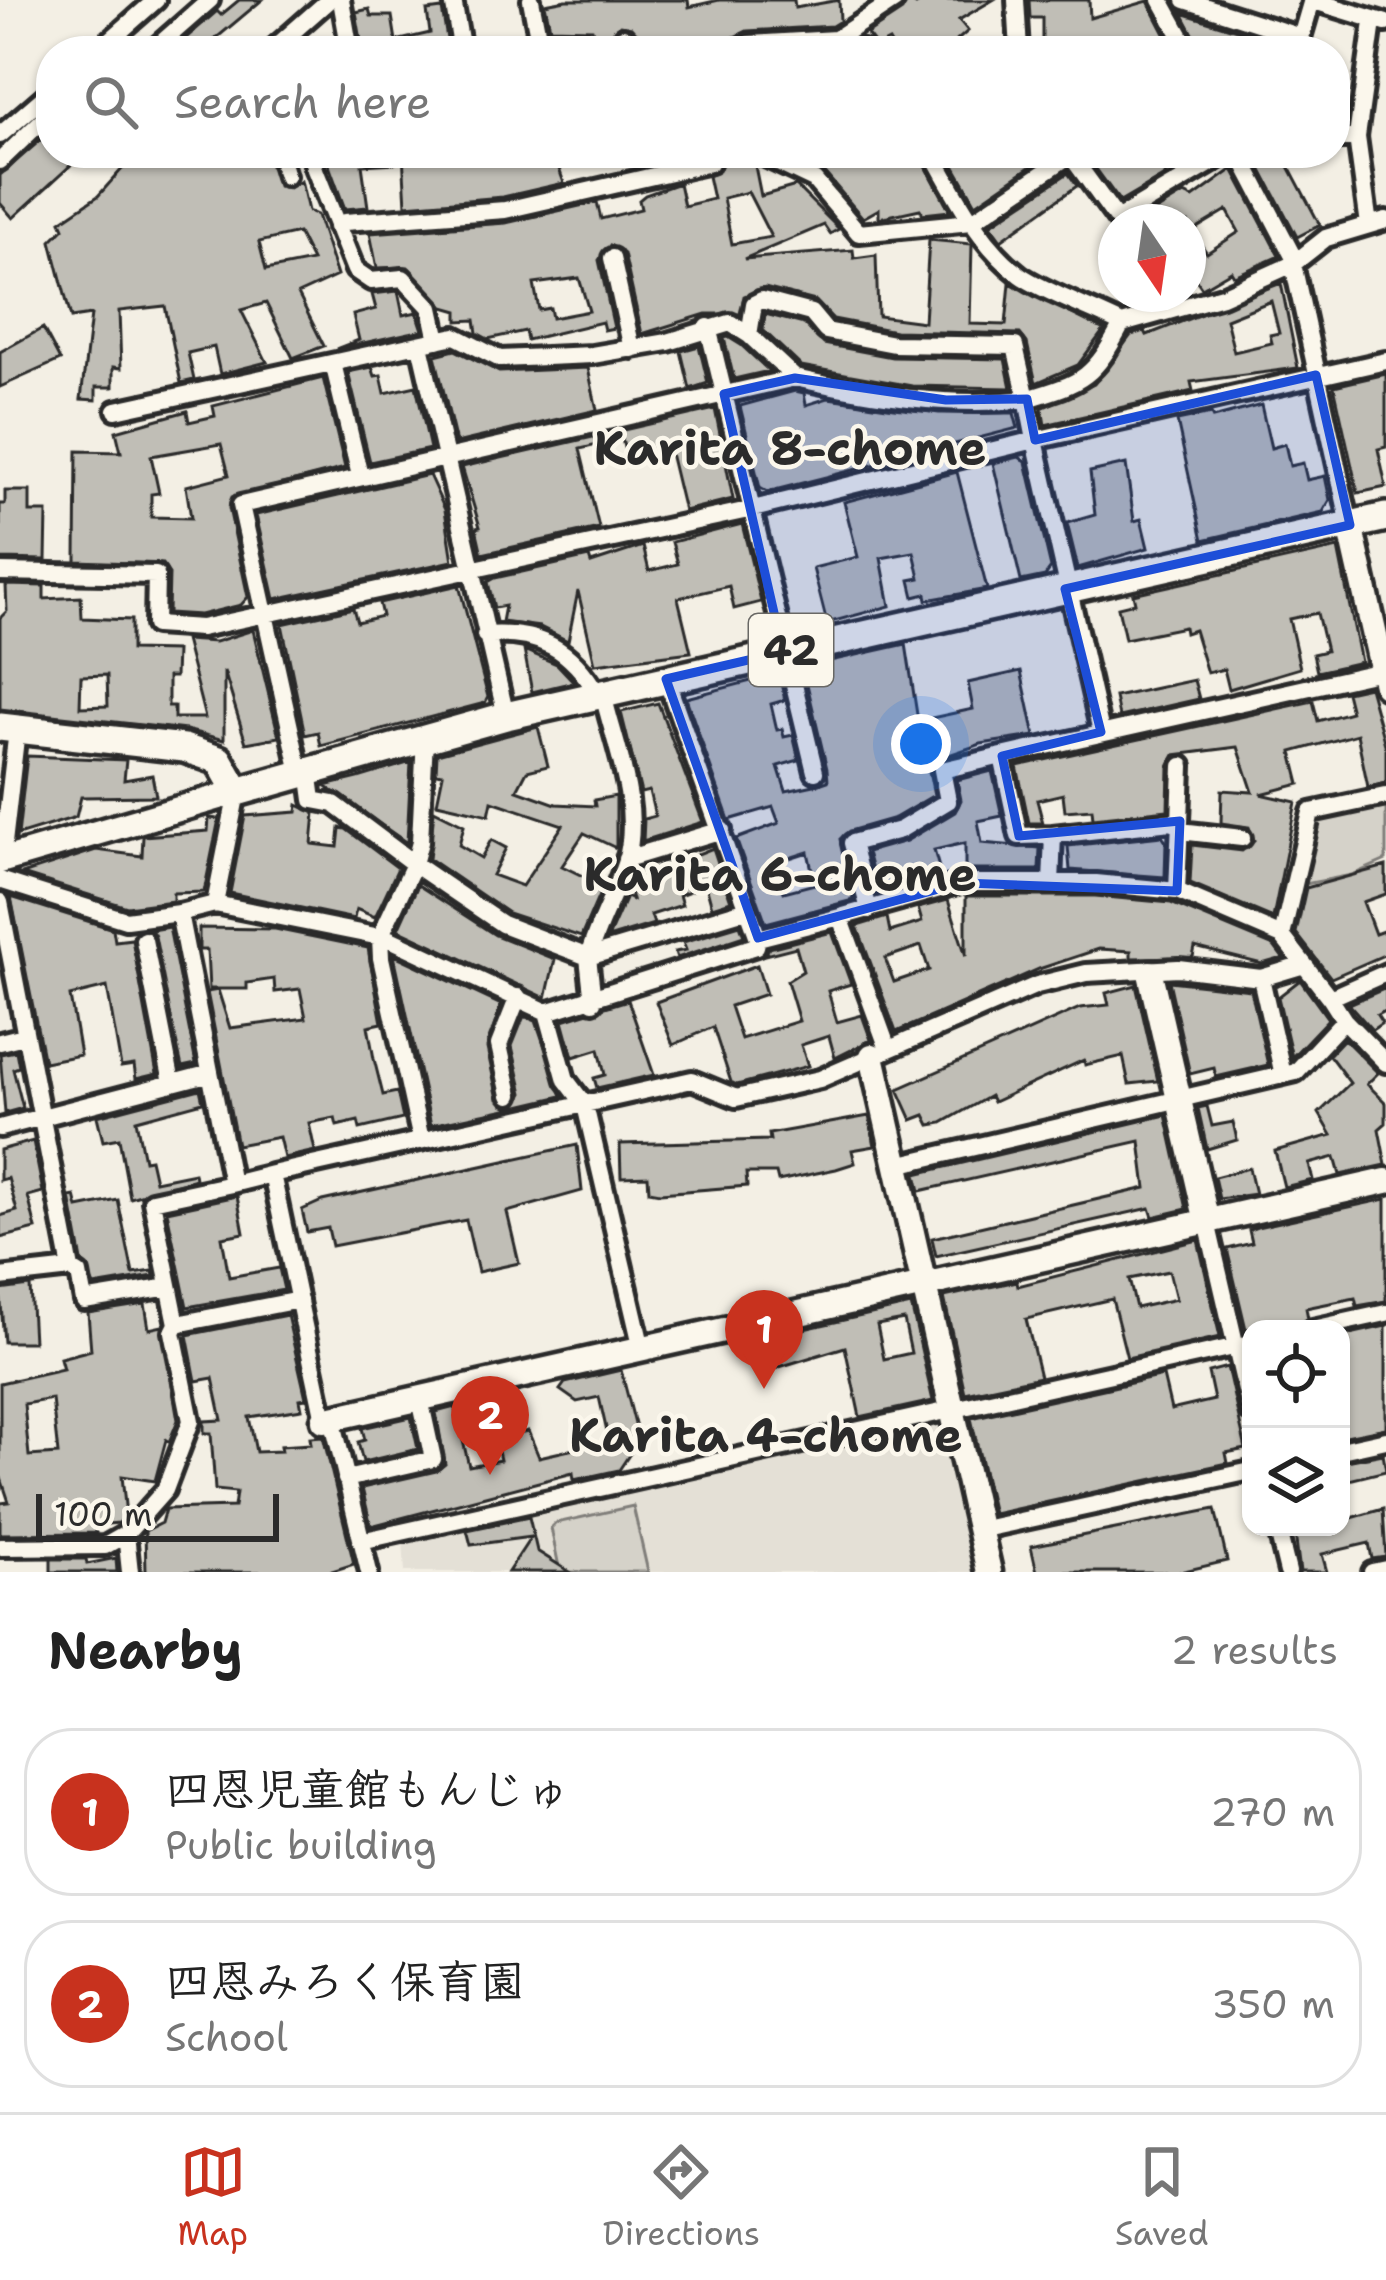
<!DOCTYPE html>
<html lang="en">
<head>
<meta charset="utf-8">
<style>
	:root { --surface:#fff; --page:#f6f6f6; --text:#222; --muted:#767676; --line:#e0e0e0; --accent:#c8321e }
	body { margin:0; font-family:"Shantell Sans","Klee One",sans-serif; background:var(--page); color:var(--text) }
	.controls { position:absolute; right:36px; bottom:36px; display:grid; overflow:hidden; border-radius:24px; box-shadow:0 3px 9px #0004 }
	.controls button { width:108px; height:108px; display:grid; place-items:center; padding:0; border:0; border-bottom:3px solid var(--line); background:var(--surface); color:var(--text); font:60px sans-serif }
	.compass { position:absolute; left:1098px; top:204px; width:108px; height:108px; border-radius:50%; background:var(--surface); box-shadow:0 3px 9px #0004; rotate:167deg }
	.scale { position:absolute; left:36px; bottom:30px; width:243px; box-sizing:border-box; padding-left:12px; border:6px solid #2b2b2b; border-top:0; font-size:33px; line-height:42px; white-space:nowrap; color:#2b2b2b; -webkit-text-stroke:9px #fbf7ec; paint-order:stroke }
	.you { position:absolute; left:921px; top:744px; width:42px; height:42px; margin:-30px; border:9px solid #fff; border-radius:50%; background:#1a73e8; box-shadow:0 0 0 18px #1a73e833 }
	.badge { display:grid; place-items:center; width:78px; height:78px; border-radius:50%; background:var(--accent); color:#fff; font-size:39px; font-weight:700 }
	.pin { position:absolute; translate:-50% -99px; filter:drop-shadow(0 3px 6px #0008) }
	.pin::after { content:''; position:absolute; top:63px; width:42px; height:36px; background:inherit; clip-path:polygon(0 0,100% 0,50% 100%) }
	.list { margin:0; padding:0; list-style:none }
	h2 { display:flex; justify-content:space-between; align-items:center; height:156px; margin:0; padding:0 48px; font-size:51px }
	h2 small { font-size:39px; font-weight:400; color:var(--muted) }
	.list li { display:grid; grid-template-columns:78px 1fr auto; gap:36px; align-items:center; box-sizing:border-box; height:168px; margin:0 24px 24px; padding:0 24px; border:3px solid var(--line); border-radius:48px }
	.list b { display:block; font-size:45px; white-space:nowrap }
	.list p { margin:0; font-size:39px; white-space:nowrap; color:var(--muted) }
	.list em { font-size:39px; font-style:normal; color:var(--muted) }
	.icon { flex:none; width:66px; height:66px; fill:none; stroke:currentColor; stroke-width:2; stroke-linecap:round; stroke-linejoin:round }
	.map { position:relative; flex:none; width:1386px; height:1572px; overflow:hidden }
	.search { position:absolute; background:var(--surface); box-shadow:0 3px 9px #0004; left:36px; right:36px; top:36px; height:132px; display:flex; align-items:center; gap:30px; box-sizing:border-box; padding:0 42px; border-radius:48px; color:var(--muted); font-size:45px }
	.sheet { height:540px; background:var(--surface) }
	nav { display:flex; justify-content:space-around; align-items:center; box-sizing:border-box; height:168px; border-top:3px solid var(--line); background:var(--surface); font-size:33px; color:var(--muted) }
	nav a { display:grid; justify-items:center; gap:6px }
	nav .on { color:var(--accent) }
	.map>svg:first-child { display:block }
	.built { fill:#e4e0d6 }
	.green { fill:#d5d2c9; stroke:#807e7a; stroke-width:3 }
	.building { fill:#c0beb6; stroke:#2b2b2b; stroke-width:3; fill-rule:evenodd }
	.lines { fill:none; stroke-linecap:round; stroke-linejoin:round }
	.street-casing { stroke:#2b2b2b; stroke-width:26 }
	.secondary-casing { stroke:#2b2b2b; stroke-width:33 }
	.primary-casing { stroke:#2b2b2b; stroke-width:36 }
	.street { stroke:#fbf7ec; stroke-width:16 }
	.secondary { stroke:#fbf7ec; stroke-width:24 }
	.primary { stroke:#fbf7ec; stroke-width:27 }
	.marked { fill:#1d4ed8; fill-opacity:0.2; stroke:#1d4ed8; stroke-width:9; stroke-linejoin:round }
	.labels { text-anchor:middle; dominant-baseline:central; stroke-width:9; stroke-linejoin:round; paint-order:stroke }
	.shield { fill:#fbf7ec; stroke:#696865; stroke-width:3 }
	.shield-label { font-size:42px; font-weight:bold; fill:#2b2b2b }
	.neighbourhood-label { font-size:48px; font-weight:bold; fill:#2b2b2b; stroke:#fbf7ec }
</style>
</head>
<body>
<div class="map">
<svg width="1386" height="1572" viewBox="0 0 1386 1572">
	<rect width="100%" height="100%" fill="#f3efe4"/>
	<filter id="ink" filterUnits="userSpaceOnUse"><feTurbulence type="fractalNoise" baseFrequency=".00833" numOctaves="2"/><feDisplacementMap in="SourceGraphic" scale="24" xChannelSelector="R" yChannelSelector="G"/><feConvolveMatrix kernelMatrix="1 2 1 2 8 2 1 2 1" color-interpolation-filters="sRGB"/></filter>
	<g filter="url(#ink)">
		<path class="built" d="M933,1423L945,1428L977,1572H405L403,1539Z"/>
		<path class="green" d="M1386,804V860L1352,875L1300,885L1315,820Z
			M633,1506L648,1572H560L551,1528L556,1523Z"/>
		<path class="building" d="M239,0H262L201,51H171L217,11L221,15Z
			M566,0H688L689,7L719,0H794L795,8L839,0L840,21L832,26L747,31L704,51H653L631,27L620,25L610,36L620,51H597L592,29L550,28L545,4Z
			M908,0L916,5L925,0H993L959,20L968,31L945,51H895L889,41L877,47L867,34L902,11Z
			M1029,0H1089L1090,18L1148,1L1174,51H1042V18H1030Z
			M369,9L371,16H392L396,41L430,33L427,11L442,9L449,51H363L356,12Z
			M1182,13L1285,45V51H1202Z
			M51,131V153H84L13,218L0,203V175Z
			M148,153H267L278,186L289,188L301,181L308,211L317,215L337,276L298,294L324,346L293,358L266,303L241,310L267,362L220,374L214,347L188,353L194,380L181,383L165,306L119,311L121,368L113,367V387H96V400L81,399L91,315L71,318L51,241L64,228L61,221L98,196L123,168L150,162ZM298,233L312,261L266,270L259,242Z
			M343,153H395V163L362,165L368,207L345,209L327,160Z
			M536,153L538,166L557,163L564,183L503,197L406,205L403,154Z
			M725,153H739L755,166L761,196L796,186L839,229L830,234L824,225L744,259L853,250L854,258L876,255L878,316L924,322L929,240L972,244L970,324L1006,325L1010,283L1104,330L1078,365L1036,383L1027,343L1020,334L895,331L833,319L816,301L765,288L744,296L740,314H706L642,334L624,254L610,245L599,260L614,328L604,330L602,322L527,340L525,331L488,339L477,333L475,320L458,321V311L444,307L408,267L377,268L370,233L506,223L597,202L601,219L641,209L639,200L645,195L679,183L684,206L713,199L708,176L719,171ZM748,192L771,237L732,244L723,198ZM579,278L589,311L552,318L550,308L539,310L534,284Z
			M790,153H919L950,211L923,214L920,209L879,218V209L863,218L823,171Z
			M947,153H1050L976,204Z
			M1094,153H1186L1161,163L1166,175L1120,202L1091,162L1097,158Z
			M1268,153H1282L1320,225L1297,237L1256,159Z
			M1233,169L1279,256L1234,276L1231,271L1202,288L1188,268V222H1157L1151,214L1184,194L1193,198ZM1227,210L1239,232L1207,253L1192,231Z
			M1068,173L1077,186L1001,240L990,225Z
			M1281,283L1298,368L1191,382L1193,391L1045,425L1042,408L1094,384L1131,335L1145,331L1147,335ZM1271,301L1279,333L1270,335L1272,343L1234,352L1226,319Z
			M398,291L403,315L417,312L423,330L336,349L359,340L353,315L376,309L372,294Z
			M765,314L804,324L824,344L892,357L1005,359L1011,388L912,386L801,366L763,330Z
			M43,328L60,360L0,387V352Z
			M728,337L741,345L769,371L734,379L724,338Z
			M699,346L708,383L690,389L681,351Z
			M455,350L499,372L588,368L597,410L456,443L435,355Z
			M372,367L375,376L381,375L385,393L416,386L430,449L370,462L348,372Z
			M1386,374V447L1378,449L1386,487L1358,493L1334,386Z
			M323,378L345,468L232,497L229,508L248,597L241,605L200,615L168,613L169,574L162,564L76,561L77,451L121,452L116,431L187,411L189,422L215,416L213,406ZM221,444L229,475L186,486L191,518L151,517V494L159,493L151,456Z
			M795,391L804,393L806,405L828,398L939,413H1014L1018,428L767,492L760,488L740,406Z
			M1261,405L1271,448L1285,444L1290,466L1303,463L1307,480L1325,476L1330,500L1323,512L1203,540L1177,421L1211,414L1213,418Z
			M715,409L733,499L684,511L670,453L649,458L647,447L625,452L622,439L580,449L599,528L482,554L476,528L480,527L462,467Z
			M1019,457L1026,462L1051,568L1045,576L1021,581L993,463Z
			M1126,464L1134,521L1141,519L1148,548L1078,568L1067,523L1095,515L1090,472Z
			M957,472L987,589L927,600L926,594L914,597L910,580L920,578L914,552L881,558L890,606L827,623L813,568L858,557L844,502Z
			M429,475L445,510L453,561L275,599L256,515Z
			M5,491H30V512H47L46,560L0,559V504H5Z
			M742,524L761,602L734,609L729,586L678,598L691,652L595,664L578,591L568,641L540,627L502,622L505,606L494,608L488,582L495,578L589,557L591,563L643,546L649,571L678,564L672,542Z
			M1338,548L1361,662L1317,672L1313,654L1326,651L1317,613L1289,619L1300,668L1229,689L1224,669L1207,673L1194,630L1185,633L1184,627L1125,639L1118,607L1135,603L1133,594Z
			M6,585L44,586V599L81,597L82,618L131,620V650L176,651L175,677H168V706H174V718H205L185,640L215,642L253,630L279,737L246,743L224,671V740L186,730L0,709V618L7,611ZM107,675L108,706L80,707L81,676Z
			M459,585L488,697L485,703L321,746L318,732L305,735L282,624L353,608L357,622L382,616L379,603Z
			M906,644L918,721L973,709L968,683L1021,671L1035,736L981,744L934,760L929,771L934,795L895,818L849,831L840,839L853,900L766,923L736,839L779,823L773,807L729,820L686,698L766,677L768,683L780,680L785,700L771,704L777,730L782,729L784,737L793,735L799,760L778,766L786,791L819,784L828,781L827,769L803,667ZM808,852L815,884L784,892L774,863Z
			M524,650L557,664L574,682L532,692Z
			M1194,680L1199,699L1119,717L1115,697Z
			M1369,687L1386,748V783L1368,787L1357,734L1292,752L1300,784L1261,794L1296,802L1273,918L1190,883L1192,845L1242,851L1254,841L1249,827L1221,823L1222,790L1253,792L1238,747L1175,755L1169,766L1168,810L1093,818L1092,809L1065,811L1063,794L1037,800L1043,823H1029L1017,766L1313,701L1318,721L1351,712L1346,692Z
			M658,703L703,822L643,841L644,819L655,816L649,791L641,793L621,712Z
			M538,727L548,766L527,771L517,790L556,804L595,806L594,800L616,796V848L584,833L562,866L603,886L581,937L508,913L429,859L434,810L464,825L459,845L481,858L491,840L506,848L492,875L522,886L563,825L492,801L489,815L437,803L443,774L436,773L437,754Z
			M27,756L126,760L124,780L152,775L156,796L81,797L76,817L18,835Z
			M411,762L407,843L325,786L358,778Z
			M992,771L1002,816L978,821L982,843L1040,848L1039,870H965V843L934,850L941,875L878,893L867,852L906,841L955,812L961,800L957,780Z
			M298,805L315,813L312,844L338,847L340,828L346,829L398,868L375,917L356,909L354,919L230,893L245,816L297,812Z
			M209,818L219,819L204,892L173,893V901L127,907L22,874L96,850L142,856L143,836L208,831Z
			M1162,836L1166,842L1165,877L1070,870L1068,846Z
			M713,848L731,901L712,907L706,885L679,895L682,905L651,915L654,924L608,938L626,897L632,900L629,888L637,869L668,860L670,865Z
			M1386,866V894L1363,902L1375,934L1386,930V954L1331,978L1296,933L1306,888Z
			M418,885L495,935L555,959L546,998L398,929Z
			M966,896H1095L1171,903L1274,946L1283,958L1262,964L1195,947L1193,957L1131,958V951L1099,949L1039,969L896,1032L857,926L887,917L890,932L922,922L918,908L948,900L966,956ZM921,946L929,970L894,982L885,958Z
			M11,897L113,929L115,941L132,939L157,1074L136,1079L134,1065L121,1067L107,987L70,996L80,1055L44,1062Z
			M740,925L744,936L677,958L675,952L686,950L683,942Z
			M169,927L196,1064L182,1067L151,930Z
			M199,928L275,929L368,948L382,1023L368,1026L374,1059L383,1095L397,1092L403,1119L360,1129L358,1121L337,1126L335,1118L309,1123L315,1151L284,1158L279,1137L237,1145L207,992L218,990L230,1028L306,1018L300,989L275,992L274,979L247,983V989H209L207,950H199Z
			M832,932L851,984L828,991L837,1022L862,1015L871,1040L835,1058L829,1036L801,1045L808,1066L737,1085L731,1082L713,1027L673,1045L656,1002L757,965L766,994L730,1006L741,1039L799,1021L787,981L803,971L796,947L765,955L769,948Z
			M394,955L501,1005L487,1048L498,1099L511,1108L431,1125Z
			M1300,980L1328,1019L1292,1057L1278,997Z
			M1169,981L1251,990L1268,1065L1216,1077L1214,1068L1190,1074Z
			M1136,985L1158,1081L1129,1084L1123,1056L1085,1065L1084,1060L993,1102L990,1096L942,1123L930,1125L925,1115L912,1120L898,1089L1080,1008L1109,1005L1106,993Z
			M1386,988V1010L1377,1015L1382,1023L1372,1030L1349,1004Z
			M628,1000L654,1075L597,1088L594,1078L605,1075L599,1049L573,1057L563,1020Z
			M524,1016L536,1021L562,1096L515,1107L523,1093L512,1046Z
			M1344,1039L1378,1073L1367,1084L1386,1103V1123L1379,1129L1386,1165L1340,1175L1335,1157L1309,1164L1313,1180L1284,1187L1275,1151L1332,1135L1319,1113L1350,1083L1329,1055Z
			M16,1051L19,1067L13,1069L23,1108L5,1113L0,1054Z
			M200,1089L203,1102L136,1120L144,1160L150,1159L155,1181L194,1173L195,1179L130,1198L119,1138L103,1141L97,1116Z
			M1207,1106L1212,1126L1233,1122L1237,1140L1207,1149L1198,1108Z
			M1166,1115L1187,1209L1153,1217L1150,1208L936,1256L932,1238L1146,1188L1140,1141L920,1191L916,1174Z
			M869,1116L875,1146L852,1150L855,1163L836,1169L778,1181L776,1173H746L747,1186L660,1193L649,1191L648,1176L621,1177L620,1144L770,1140L769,1134Z
			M33,1141L43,1192L28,1196L36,1229L0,1238V1216L17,1211L8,1178L0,1180V1150Z
			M577,1145L582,1191L507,1212L519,1263L478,1272L466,1220L332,1246L328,1228L307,1232L302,1210L322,1201Z
			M1249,1168L1255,1194L1219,1199L1214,1177Z
			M75,1196L78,1208L118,1200L133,1274L153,1271L154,1276L94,1286L82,1261L70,1197Z
			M237,1196L244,1233L222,1237L229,1277L279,1268L284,1290L187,1307L167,1211Z
			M1386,1199V1301L1357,1306L1355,1298L1306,1308L1308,1318L1302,1323L1246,1329L1227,1249L1252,1243L1249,1230L1257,1227Z
			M1198,1240L1220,1337L1127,1358L1112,1299L1026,1319L1040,1377L965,1393L944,1297L1017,1281L1018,1286ZM1169,1271L1176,1299L1136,1308L1129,1279Z
			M30,1286L33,1342H4L0,1290Z
			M145,1304L149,1329L162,1326L178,1420L169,1442L166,1440L155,1481L122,1476L126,1515L119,1523L95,1525L96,1533L0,1534V1503L9,1502L0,1475V1383L63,1369L60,1358L91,1350L88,1313ZM52,1399L58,1454L29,1456L24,1404Z
			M911,1305L933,1401L860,1417L845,1347L766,1371L759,1339ZM904,1320L911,1353L884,1359L877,1325Z
			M287,1315L306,1398L300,1399L302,1409L249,1417L256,1452L281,1451L280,1446L311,1444L310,1437L323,1436L354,1564L329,1572H146L145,1531L161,1523L165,1509L234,1507L236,1492L215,1490L211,1433H204V1421L222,1420L213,1378L196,1381L187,1335Z
			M1386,1326V1428L1341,1437V1336Z
			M1227,1367L1246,1449L1226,1453L1228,1463L993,1514L971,1418L1163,1376L1171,1410L1214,1400L1208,1372Z
			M621,1370L639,1440L619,1470L574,1480L573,1473L371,1526L362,1488L436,1471L445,1464L436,1412L455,1407L469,1466L500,1460L495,1438L528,1431L539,1457L609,1441L599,1397L577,1402L560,1390L565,1383Z
			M411,1417L418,1449L363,1462L358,1442L365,1440L362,1428Z
			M1383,1454L1386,1471L1345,1481L1341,1462Z
			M1215,1509L1227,1561L1180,1572H1037L1031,1546Z
			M1383,1509L1386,1557L1372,1559L1369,1543L1322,1554L1327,1572H1300L1295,1533L1304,1527H1341V1521Z
			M529,1517L537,1551L570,1572H508L531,1537L471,1545L467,1530Z
			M116,1558L117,1572H51V1559H86L87,1564Z"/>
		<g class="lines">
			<g class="street-casing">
				<path id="street" d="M341,0L350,51
					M453,0L462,51
					M531,0L539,41H576
					M1016,0L1019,51
					M1161,0L1189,51
					M1185,0L1301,37
					M1311,0L1386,23
					M623,37L640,51
					M836,39L865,51
					M98,51L156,0
					M152,51L210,0
					M271,51L329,0
					M736,51L749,44L836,39L895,0
					M1297,51L1311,3
					M0,135L51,91
					M1335,139L1357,137
					M279,153L286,176
					M757,153L814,180L859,233L971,222L1070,155
					M932,153C957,197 979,244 1020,275C1042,291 1095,310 1122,324
					M1069,153L1117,219L1228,153
					M1239,153L1296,262
					M0,161L51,112
					M314,167L355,270L371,281L403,278L431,308L438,340
					M1369,225L1357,137L1373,22
					M337,227L345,222L505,210L710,163L713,153
					M612,258L632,349
					M1293,264L1350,525
					M708,327L815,772
					M749,335L795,378
					M420,345L506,716
					M333,363L360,476
					M116,410L455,336L500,359L592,355L668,342L730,323L749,335L754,304L762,300L811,313L826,331L894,344L1015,346L1027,399C951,408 870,395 795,378L241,505L300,773
					M0,572L156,575L155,625L201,628L753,509L1035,440L1027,399C1085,382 1094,377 1122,324L1222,296L1293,264L1326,238L1386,220
					M485,635C539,631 571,648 598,695
					M666,679L758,938
					M1101,732L1035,440L1386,361
					M1002,756L1386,670
					M309,770L313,800L334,804L414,864L420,842L425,737
					M237,792L215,904L179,913L232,1184L272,1174L324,1420
					M1180,821L1182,766
					M1180,831L1242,838
					M626,859L722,830
					M2,860L17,730
					M0,880L126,920L179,913
					M1051,883L1053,835L1180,821L1177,891L1282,936L1330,998L1386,973
					M0,902L71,1269L79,1274L84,1301L169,1287
					M215,904L390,939L547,1012L756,946L758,938L840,917
					M869,910L852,843L900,830L948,801L942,770L1002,756L1019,836L1053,835
					M1282,936L1311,812L1386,796
					M144,940L172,1083
					M588,957C598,922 616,893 626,861C642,807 615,746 603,694
					M588,957L748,909
					M1261,978L1283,1075
					M547,1012L566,1080L585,1105L642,1349
					M1344,1020L1386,1063
					M0,1042L24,1036
					M888,1049L840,917L961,883H1096L1177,891
					M510,1095L499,1045L518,997
					M0,1128L207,1074
					M421,1140L381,958L380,937L414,864L502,924L588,957L593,1002
					M897,1165L1296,1072L1344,1020L1330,998
					M272,1174L692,1080L736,1098L820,1079L1037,985L1086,973L1178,968L1261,978L1304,965
					M1207,1222L1251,1412
					M0,1277L71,1269
					M177,1324L152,1201L232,1184
					M1313,1329L1386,1313
					M332,1418L369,1572
					M1341,1450L1386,1440
					M346,1479L433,1459L420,1399
					M1277,1527L1288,1572
					M979,1530L1251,1471
					M126,1534L130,1572
					M361,1541L1251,1343
					M0,1547L105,1546L126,1534L165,1490L191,1421L173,1332L177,1324L299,1300
					M1372,1572L1386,1569"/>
			</g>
			<g class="secondary-casing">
				<path id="secondary" d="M1350,525L1386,685
					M0,861L237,792
					M1150,973L1207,1222
					M872,1056L989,1572
					M324,1420L1386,1181"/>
			</g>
			<g class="primary-casing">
				<path id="primary" d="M0,727L184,748L219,760L237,792L506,716L1386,517"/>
			</g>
			<use href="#street" class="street"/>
			<use href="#secondary" class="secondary"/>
			<use href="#primary" class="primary"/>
		</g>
	</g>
	<path class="marked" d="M1316,375L1350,525L1065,589L1101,732L1002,756L1019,836L1180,821L1177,891L961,883L758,938L666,679L783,652L724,394L795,378L946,400L1027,399L1035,440Z"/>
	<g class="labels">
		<rect class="shield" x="749" y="614" width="84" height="72" rx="9"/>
		<g class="shield-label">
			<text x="791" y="650">42</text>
		</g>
		<g class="neighbourhood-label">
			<text x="790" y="448">Karita 8-chome</text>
			<text x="780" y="874">Karita 6-chome</text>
			<text x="766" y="1435">Karita 4-chome</text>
		</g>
	</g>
</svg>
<div class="controls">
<button><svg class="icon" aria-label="locate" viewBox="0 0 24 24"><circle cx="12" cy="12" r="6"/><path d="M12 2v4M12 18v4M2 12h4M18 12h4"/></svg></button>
<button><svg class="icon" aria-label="layers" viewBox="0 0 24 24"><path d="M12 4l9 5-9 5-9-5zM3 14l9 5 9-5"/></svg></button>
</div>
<svg class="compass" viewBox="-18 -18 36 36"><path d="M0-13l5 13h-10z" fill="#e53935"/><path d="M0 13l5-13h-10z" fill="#767676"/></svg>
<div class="scale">100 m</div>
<div class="you"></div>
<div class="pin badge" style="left:764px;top:1389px">1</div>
<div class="pin badge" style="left:490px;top:1475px">2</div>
<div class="search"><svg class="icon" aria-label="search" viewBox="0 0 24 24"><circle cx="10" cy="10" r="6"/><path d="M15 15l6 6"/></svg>Search here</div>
</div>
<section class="sheet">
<h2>Nearby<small>2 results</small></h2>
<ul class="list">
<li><span class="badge">1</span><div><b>四恩児童館もんじゅ</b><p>Public building</p></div><em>270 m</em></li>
<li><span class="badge">2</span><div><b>四恩みろく保育園</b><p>School</p></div><em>350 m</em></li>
</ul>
</section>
<nav>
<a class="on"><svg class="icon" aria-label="map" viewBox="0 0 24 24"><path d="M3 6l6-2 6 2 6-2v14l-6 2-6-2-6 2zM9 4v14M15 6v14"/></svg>Map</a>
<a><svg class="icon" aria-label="directions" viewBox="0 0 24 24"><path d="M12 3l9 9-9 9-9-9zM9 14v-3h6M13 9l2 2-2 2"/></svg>Directions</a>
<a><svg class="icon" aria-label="saved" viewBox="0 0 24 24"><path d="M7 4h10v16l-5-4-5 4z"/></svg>Saved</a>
</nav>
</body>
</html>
